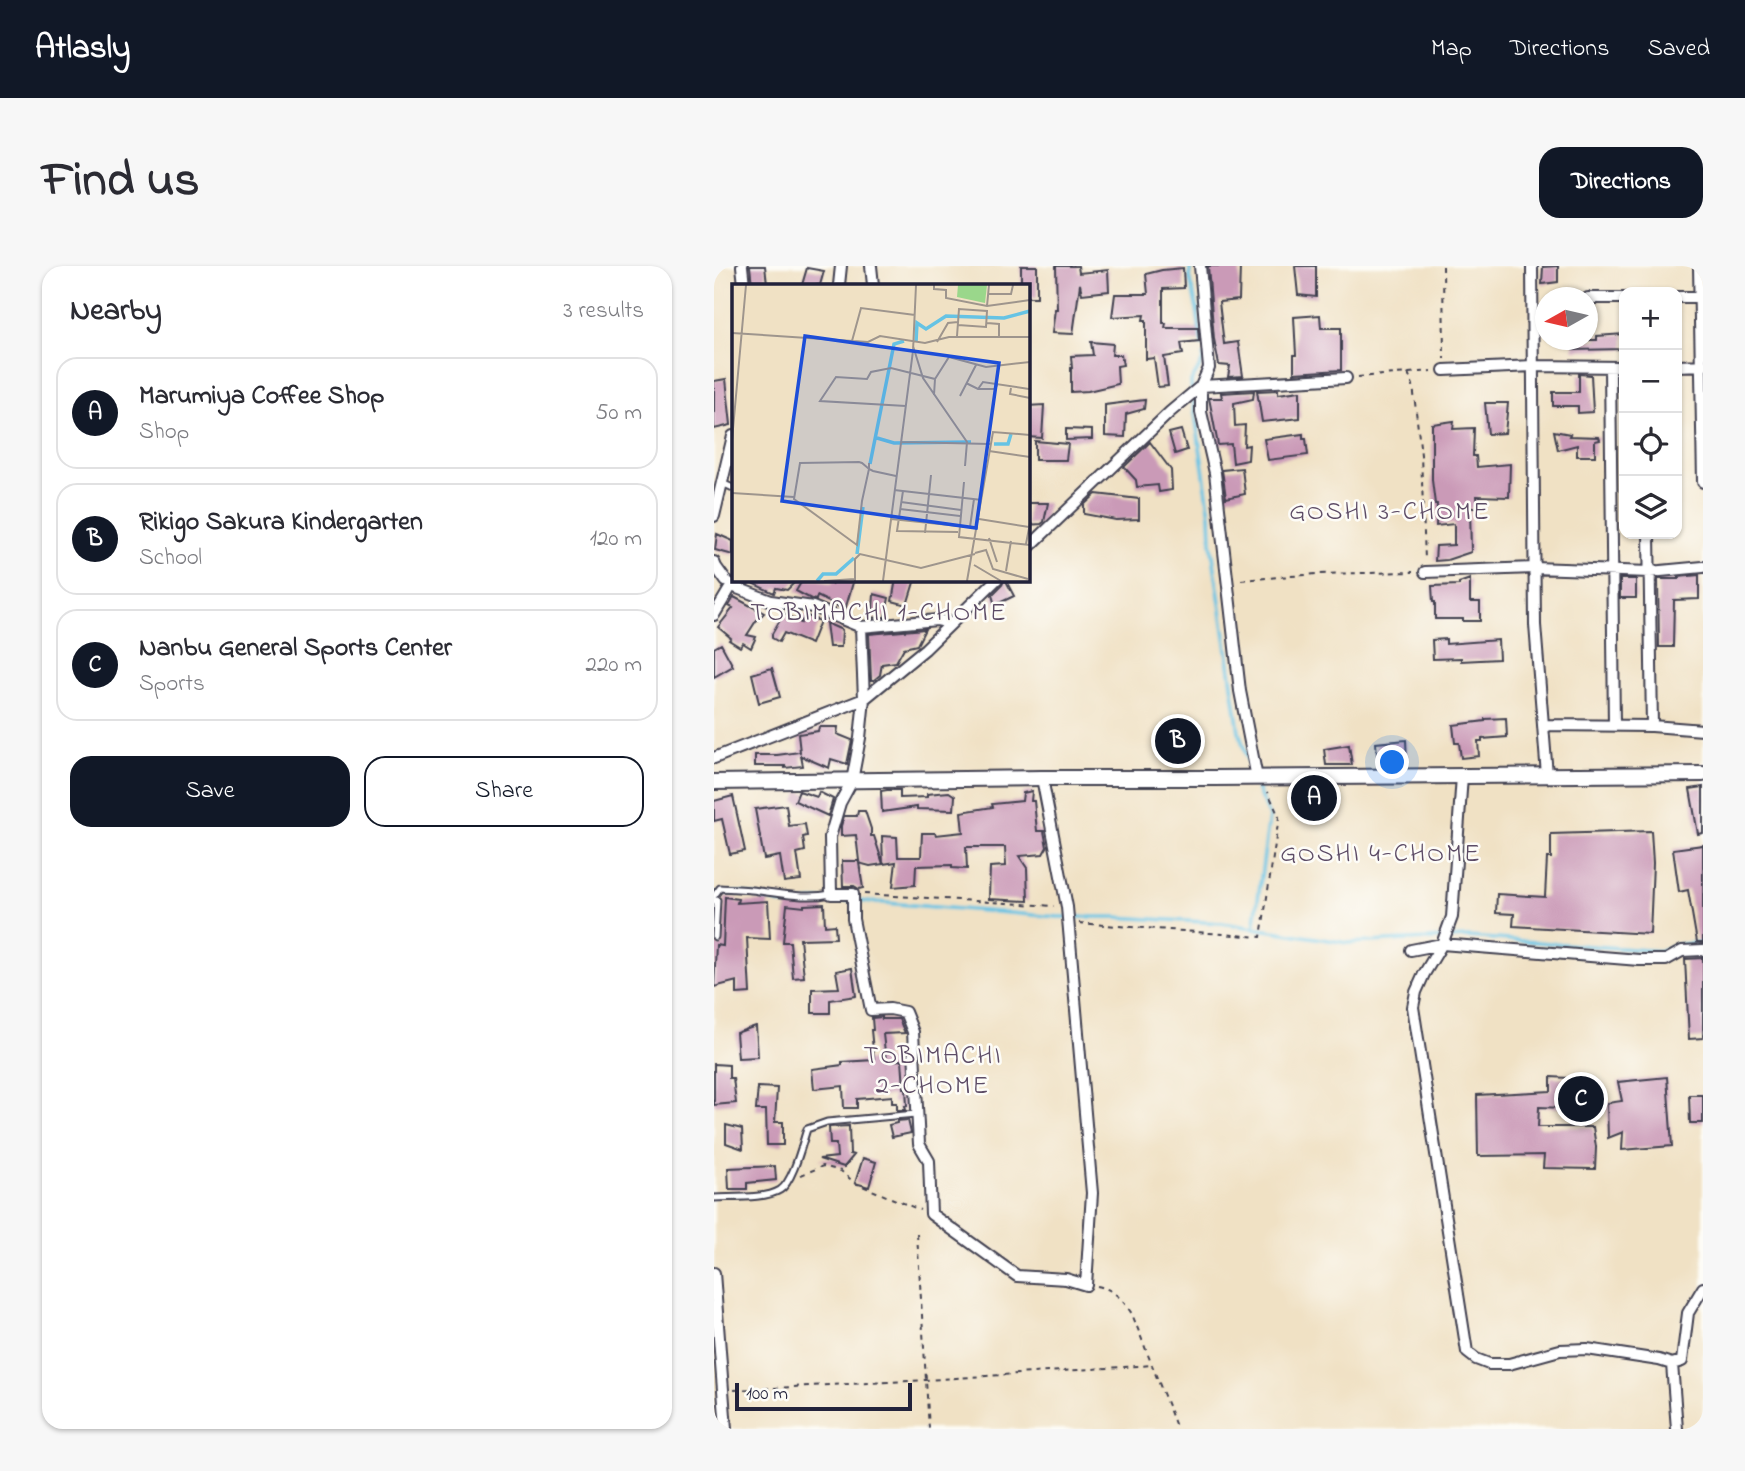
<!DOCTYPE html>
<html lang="en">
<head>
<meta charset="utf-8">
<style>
	:root { --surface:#fff; --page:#f7f7f7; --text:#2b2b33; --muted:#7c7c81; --line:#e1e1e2; --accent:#111827 }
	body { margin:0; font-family:"Indie Flower",sans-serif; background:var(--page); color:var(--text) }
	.controls { position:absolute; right:21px; top:21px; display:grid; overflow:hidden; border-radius:14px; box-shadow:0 2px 5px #0004 }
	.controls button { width:63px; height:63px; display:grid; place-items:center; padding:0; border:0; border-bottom:2px solid var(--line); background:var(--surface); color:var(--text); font:35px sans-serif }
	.compass { position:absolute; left:821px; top:21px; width:63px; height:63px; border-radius:50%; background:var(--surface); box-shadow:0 2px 5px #0004; rotate:262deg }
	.scale { position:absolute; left:21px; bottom:18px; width:177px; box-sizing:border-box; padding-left:7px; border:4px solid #22223b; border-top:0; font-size:19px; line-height:24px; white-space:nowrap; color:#22223b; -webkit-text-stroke:5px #fdfcf7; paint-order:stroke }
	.you { position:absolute; left:679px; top:497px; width:24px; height:24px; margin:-18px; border:5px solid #fff; border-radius:50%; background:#1a73e8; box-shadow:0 0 0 10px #1a73e833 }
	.badge { display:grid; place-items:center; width:46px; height:46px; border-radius:50%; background:var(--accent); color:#fff; font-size:23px; font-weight:700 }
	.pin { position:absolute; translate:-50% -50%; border:4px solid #fff; box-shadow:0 2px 7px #0006 }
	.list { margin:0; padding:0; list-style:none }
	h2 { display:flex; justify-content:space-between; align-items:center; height:91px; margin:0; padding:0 28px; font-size:30px }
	h2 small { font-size:23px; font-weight:400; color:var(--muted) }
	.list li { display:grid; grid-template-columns:46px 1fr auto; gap:21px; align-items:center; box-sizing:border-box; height:112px; margin:0 14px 14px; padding:0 14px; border:2px solid var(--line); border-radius:21px }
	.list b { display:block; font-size:26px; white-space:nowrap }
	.list p { margin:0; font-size:23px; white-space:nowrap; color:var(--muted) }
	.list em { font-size:23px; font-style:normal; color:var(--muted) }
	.actions { display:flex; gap:14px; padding:21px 28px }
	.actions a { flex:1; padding:16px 0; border:2px solid var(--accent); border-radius:21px; text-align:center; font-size:24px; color:var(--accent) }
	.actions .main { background:var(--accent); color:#fff }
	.icon { flex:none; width:38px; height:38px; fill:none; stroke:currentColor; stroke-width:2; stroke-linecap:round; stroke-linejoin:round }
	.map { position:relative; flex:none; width:989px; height:1163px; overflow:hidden; border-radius:21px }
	header { display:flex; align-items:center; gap:42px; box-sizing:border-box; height:98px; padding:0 35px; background:var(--accent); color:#fff }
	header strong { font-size:33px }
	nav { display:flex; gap:38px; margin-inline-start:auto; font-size:24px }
	.intro { display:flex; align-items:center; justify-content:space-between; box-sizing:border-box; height:168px; padding:0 42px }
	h1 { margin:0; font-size:49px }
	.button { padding:18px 32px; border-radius:21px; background:var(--accent); color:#fff; font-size:24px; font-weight:700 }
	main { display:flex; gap:42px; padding:0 42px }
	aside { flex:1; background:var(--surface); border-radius:21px; box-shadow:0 2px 5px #0004 }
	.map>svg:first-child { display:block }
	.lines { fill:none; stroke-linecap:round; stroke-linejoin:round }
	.stream { stroke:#66c3e4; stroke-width:3.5 }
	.building { fill:#ca9ab7 }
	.service-casing { stroke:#413f50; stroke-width:9 }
	.minor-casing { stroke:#413f50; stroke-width:14 }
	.tertiary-casing { stroke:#413f50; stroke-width:18 }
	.path { stroke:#413f50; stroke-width:2; stroke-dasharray:5 5; stroke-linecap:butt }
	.service { stroke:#fff; stroke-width:5 }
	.minor { stroke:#fff; stroke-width:10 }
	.tertiary { stroke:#fff; stroke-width:14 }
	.labels { text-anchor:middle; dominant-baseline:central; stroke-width:5; stroke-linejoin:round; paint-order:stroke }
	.neighbourhood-label { font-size:26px; letter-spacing:2px; fill:#5d4c66; stroke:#fdfcf7 }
	.inset-river { fill:none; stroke:#66c3e4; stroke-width:3.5 }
	.inset-road { fill:none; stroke:#9e958d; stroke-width:2 }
	.view { fill:#1d4ed8; fill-opacity:0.15; stroke:#1d4ed8; stroke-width:3.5 }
	.inset-edge { fill:none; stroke:#22223b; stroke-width:3.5 }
</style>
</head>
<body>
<header>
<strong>Atlasly</strong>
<nav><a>Map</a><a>Directions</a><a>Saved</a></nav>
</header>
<div class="intro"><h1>Find us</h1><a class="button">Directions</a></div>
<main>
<aside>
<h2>Nearby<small>3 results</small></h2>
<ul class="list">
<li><span class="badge">A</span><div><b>Marumiya Coffee Shop</b><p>Shop</p></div><em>50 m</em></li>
<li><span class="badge">B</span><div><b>Rikigo Sakura Kindergarten</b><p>School</p></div><em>120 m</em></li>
<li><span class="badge">C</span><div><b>Nanbu General Sports Center</b><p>Sports</p></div><em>220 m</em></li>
</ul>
<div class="actions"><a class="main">Save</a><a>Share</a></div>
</aside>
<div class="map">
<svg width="989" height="1163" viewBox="0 0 989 1163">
	<rect width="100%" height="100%" fill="#fdfcf7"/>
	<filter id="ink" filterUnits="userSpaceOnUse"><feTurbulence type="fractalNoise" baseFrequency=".0143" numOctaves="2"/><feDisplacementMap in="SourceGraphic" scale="14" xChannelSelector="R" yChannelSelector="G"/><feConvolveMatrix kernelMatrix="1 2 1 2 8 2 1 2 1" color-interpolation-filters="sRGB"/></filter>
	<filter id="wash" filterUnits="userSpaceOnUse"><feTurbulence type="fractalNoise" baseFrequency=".00686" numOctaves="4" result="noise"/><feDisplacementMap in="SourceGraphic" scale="28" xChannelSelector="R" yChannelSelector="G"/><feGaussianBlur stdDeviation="1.57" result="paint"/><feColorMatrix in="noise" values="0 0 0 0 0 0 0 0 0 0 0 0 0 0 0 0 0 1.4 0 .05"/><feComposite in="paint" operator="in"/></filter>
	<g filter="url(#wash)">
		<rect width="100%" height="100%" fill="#f0e1c4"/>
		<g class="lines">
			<path class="stream" d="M476,0V13L483,43L488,79
				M489,90L490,93L477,116L478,127L496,249L497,276L525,466L536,501
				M540,515L555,551L540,663
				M2,627H28L73,639L110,634L160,636L344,651H401L508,657L634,677L754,671L947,685L960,679L989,676"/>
		</g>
		<g id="blocks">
			<path class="building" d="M36,0H51L53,18L38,19Z
				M307,0H323V31H313V19H307Z
				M342,0H364L365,7L394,4L395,25L368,28L366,18L359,68L338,67L341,43H343Z
				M494,0H526L525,34L505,36L510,78L524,76L529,110L514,111L516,100L505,99L500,73Z
				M581,0H602V31L584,29Z
				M844,0V16L828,18L829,1Z
				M93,2L110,5L106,19H88Z
				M469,2L470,22L449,23V57H452L451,62H484L485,75L467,77L469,88L450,91L454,120L444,121L440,92L432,93V54H429L430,49L398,51L401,28H434L432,8L448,4Z
				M606,49L607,62H627V104L580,107V89H582L580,51Z
				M910,68V83L859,84L860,74H883V70Z
				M377,76L399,78L398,89H407L409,99L403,100L404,118L374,125L357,126V102H358L357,90L379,89Z
				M865,108L877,109L879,146L864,147V140H839V126H865Z
				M12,113L17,159L0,163V115Z
				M564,124V128L586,125V152L548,156L543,125Z
				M540,125L539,133L520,137L521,160L531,159L530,180L535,179L534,194L519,197L517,178L504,179L495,132H508L507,127Z
				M431,134L430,143L412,148L411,171L391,170V139Z
				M771,137H794L791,167L774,168Z
				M330,139L328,172L313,171V140Z
				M740,155L739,163L760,162L759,190H762L763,201L796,198L795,231L763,230L764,242H756L757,286L733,294L721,295L722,280L740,279V258L722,260L723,238H721L718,214V158Z
				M352,163L378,164V173L352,174Z
				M467,164L473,184L461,188L455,167Z
				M840,165L856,168L855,170L885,171L886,174L881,175V190H863V179L844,184Z
				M589,168V173H592L594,189L554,194L550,173Z
				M321,175L354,178L352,194H321Z
				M436,176L457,204L458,224L445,226L444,219L423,221L422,214L410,201Z
				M528,202L531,228L512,232L508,204Z
				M382,228L425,233V253L402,254L370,248V239Z
				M314,237H334L330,256L327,258L313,259Z
				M3,268L19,275V289L1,284Z
				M985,309V333L960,334L959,381H945L944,313H965V311Z
				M34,313H84L73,324L62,322L60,327L40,318Z
				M89,313H104L118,318L119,313H140L131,344L103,330L102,334L97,333L82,325Z
				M182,313H201L193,339L178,335Z
				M291,313L300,330L281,339L278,329L288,319Z
				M756,313V336H766V355H749V353H721V336H719L718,320L745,319V317Z
				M906,313H922V332H906Z
				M160,328L175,332L171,351L154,352V348L159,344Z
				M20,331L50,347L42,355L33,369L42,371L37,382L29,377L26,381L15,374L17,372L4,361L19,342L15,340Z
				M70,347L87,357L91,349L106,355L97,378L70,367L65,376L58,372V368Z
				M112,357L128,364L127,381H115Z
				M211,363L203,379L190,382L182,396L168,398L166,409L160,414H157L155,368Z
				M732,373V378L784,374L785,393L747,395V392L719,393L718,374Z
				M7,378L19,400L0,411V382Z
				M58,402L66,431L45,437L38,408Z
				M792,452L793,471L768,473V475H764L765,490L747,492L745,477H741L739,459L771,455V453Z
				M105,461H124L123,468L138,474L133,498L117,493L115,502L87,490L89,500L71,502V500H41V489H63L86,486L84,468L104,465Z
				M692,474L693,498L664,500L662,477Z
				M635,479L638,499H612L610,483Z
				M989,521V567L984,568L976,523Z
				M173,524H186V532L213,531V528L235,526L241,530L240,544L203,543V541L168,546L167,525Z
				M85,525L103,531L105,526L119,533L114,550L81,535Z
				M318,525L317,535H320L323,565H330L333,581L329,588L305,590L313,602L314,635L275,633L276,601L292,600L291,581H252L253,603L238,602V599L202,600L201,619L179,621L182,596L169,598L168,570L183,571L184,591H207L208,567H221L222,569L249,566L247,546L279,541L278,538L308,535L309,527Z
				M19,530L31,585L16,588L8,553L0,555V535Z
				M72,539L75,560L91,558L93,570L89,571L91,585L83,587L87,614L70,616L66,590L50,593L41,543Z
				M144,545H151L157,563V570H160L169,598L156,600L145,597L149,622L145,623L140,620H129L128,595H145L142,569L127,570V560L130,550H143Z
				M937,565L939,597L936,668L799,660L800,648L782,647L783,628L831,631L833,592H837V568Z
				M989,579V676H983L974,624L965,626L959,583Z
				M11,631L24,633L23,637L54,635L56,673L33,672L36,727L23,728V715L0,721L2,679L9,680Z
				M110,638L111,660L121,659L122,672L86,673L90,711L79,712L76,676H69L73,639L90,641V639Z
				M989,692V772L975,773L971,693Z
				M138,702L142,730L116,734V747H98V723L125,722L122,705Z
				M168,751V753H185L191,767L169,768L172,795L188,794L190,822H192L193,840H191L192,844H183V837H178V830L143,833V842H130L129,820L100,823L98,803L128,799V796L160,794L157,764H159L158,752Z
				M42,760L44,791L24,792L22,767Z
				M0,798L15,799V812H19L22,837L0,839Z
				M837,811L872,813L876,843L825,841L824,861H879L882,881L881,903L829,902L830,889L764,890L763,829L837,825Z
				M953,811L958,880L908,884L909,866L894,872L893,837L908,835L904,816Z
				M44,821L63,822L61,856H69V879H53L52,844H42Z
				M975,829H989V857H976Z
				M194,854L197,867L178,871L175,859L183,857V855Z
				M12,859L28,863L29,883L12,877Z
				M135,860L136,888L140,889L130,901L105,893L123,891L122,878H116L115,861Z
				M149,892L162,896L155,921L141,917Z
				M61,900L62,914L33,917V923H15L14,902Z"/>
		</g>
	</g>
	<g filter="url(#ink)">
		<use href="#blocks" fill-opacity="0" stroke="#413f50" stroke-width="2"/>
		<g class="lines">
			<g class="service-casing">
				<path id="service" d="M8,217L19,222
					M0,630L6,622C19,623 33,623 45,625C70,628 93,633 117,628
					M0,635L3,634L1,671
					M0,932C18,931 52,933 66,924C79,916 88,878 93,863L113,856L202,848"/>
			</g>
			<g class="minor-casing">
				<path id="minor" d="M28,0L30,19
					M157,0L159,19
					M818,0L821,359L833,509
					M985,0L989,216
					M125,19L127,0
					M963,31H985
					M874,32H910
					M963,100L989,99
					M896,102L900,459
					M730,104L819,100L910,101
					M487,120V146L501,207L526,425L543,512
					M487,120L632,112
					M0,250L19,170
					M935,268L938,460
					M313,283L456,146L487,120L495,102L486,0
					M0,296L2,301L12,315L23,322L57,335L99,341L147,361L223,354L237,357
					M711,306L820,302L936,306L989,301
					M0,349L18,319
					M147,361L150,433L146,472L138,515L126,537L116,571L117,628H139V653L157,744L176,743L191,746L199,766L205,878L215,895L217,948L303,1010L352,1013L372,1019L378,927L353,641L328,512
					M829,459L938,460L989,464
					M0,492L150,433L211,383L283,313
					M748,510L738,651L728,678L710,708L702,726L699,741L753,1086L762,1093L775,1098H795L846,1084L873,1083L945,1094L958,1098L968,1095L974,1047L989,1022
					M697,684L728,678L925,694H952L968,685L989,684
					M0,1007L12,1163
					M958,1098L963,1163"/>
			</g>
			<g class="tertiary-casing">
				<path id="tertiary" d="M0,516L328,512H499L989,508"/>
			</g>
			<path class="path" d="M729,0L730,93
				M695,107L717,105
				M644,111L694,107L699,119L707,189L711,294
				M527,314L603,308L699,306
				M150,628L340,640
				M365,657L547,671L565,551L554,526
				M87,909L109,900L127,905L141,917L206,944
				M203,968L215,1163
				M383,1020C400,1023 409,1034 418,1048L463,1163
				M20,1124L212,1114L439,1099"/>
			<use href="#service" class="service"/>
			<use href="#minor" class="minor"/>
			<use href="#tertiary" class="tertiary"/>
		</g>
	</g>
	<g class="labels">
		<g class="neighbourhood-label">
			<text x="676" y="247">GOSHI 3-CHOME</text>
			<text x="165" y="348">TOBIMACHI 1-CHOME</text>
			<text x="667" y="589">GOSHI 4-CHOME</text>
			<text x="219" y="791">TOBIMACHI<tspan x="219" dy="30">2-CHOME</tspan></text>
		</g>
	</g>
	<g transform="translate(18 18)">
		<rect width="298" height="298" fill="#f0e1c4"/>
		<path d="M226,1H255L253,19L225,13Z" fill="#9ad78b"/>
		<path class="inset-river" d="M184,58L185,39L194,45L214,32L272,34L298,27M145,154L162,159L239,158M262,160H276L279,150M138,180L162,60L172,57M125,270L131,223M85,297L91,290H104L122,274"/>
		<path class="inset-road" d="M202,1V5L214,6V14L255,22L298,16M256,10H279L281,1M255,22L257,1M255,39L267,40V54M0,49L136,58L148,52L193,59L217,53H298M225,52L227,25L255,27L254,43L226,41M120,57L129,24L183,31M205,58L216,39L226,38M181,62L191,94L235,158L233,182M234,99L246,105H263L265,101M279,104L278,110L298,114M246,105L251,98L297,105M202,111L203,95L217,73L254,83L298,78M228,112L244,81M174,122L88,117L104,93L135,95L139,88L159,84L203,95M0,156L14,1M170,158L258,160M257,167L298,173M137,179V185L130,217L125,261L62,215L68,179L127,178L130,179L137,185L141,187L164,192M232,198L227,253L298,261M162,206L250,216M171,207L165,247L226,248M0,209L62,213M169,218L229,226M168,225L228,232M159,235L246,244M247,235L297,243M238,243L242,215M193,249L199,191M257,254L265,278M294,260L298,239M243,269L254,266L261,285L296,295M242,281L269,297M274,287L279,257M92,297L123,295M123,297V275L128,270L189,284L243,270M151,297L181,67L184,1M235,297L261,148L298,151"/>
		<path class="view" d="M73,52L267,79L244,244L50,217Z"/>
		<rect width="298" height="298" class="inset-edge"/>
	</g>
</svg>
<div class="controls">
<button>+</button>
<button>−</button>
<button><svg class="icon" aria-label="locate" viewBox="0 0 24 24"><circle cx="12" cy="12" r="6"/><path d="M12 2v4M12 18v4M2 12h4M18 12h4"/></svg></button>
<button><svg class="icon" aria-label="layers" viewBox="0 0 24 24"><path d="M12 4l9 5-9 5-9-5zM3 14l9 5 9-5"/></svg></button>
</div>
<svg class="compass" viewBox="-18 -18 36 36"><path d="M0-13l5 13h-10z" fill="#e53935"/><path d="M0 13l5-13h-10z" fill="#7c7c81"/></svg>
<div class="scale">100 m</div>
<div class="you"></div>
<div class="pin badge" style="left:600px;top:532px">A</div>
<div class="pin badge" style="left:464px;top:475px">B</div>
<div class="pin badge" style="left:867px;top:833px">C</div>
</div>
</main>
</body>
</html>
